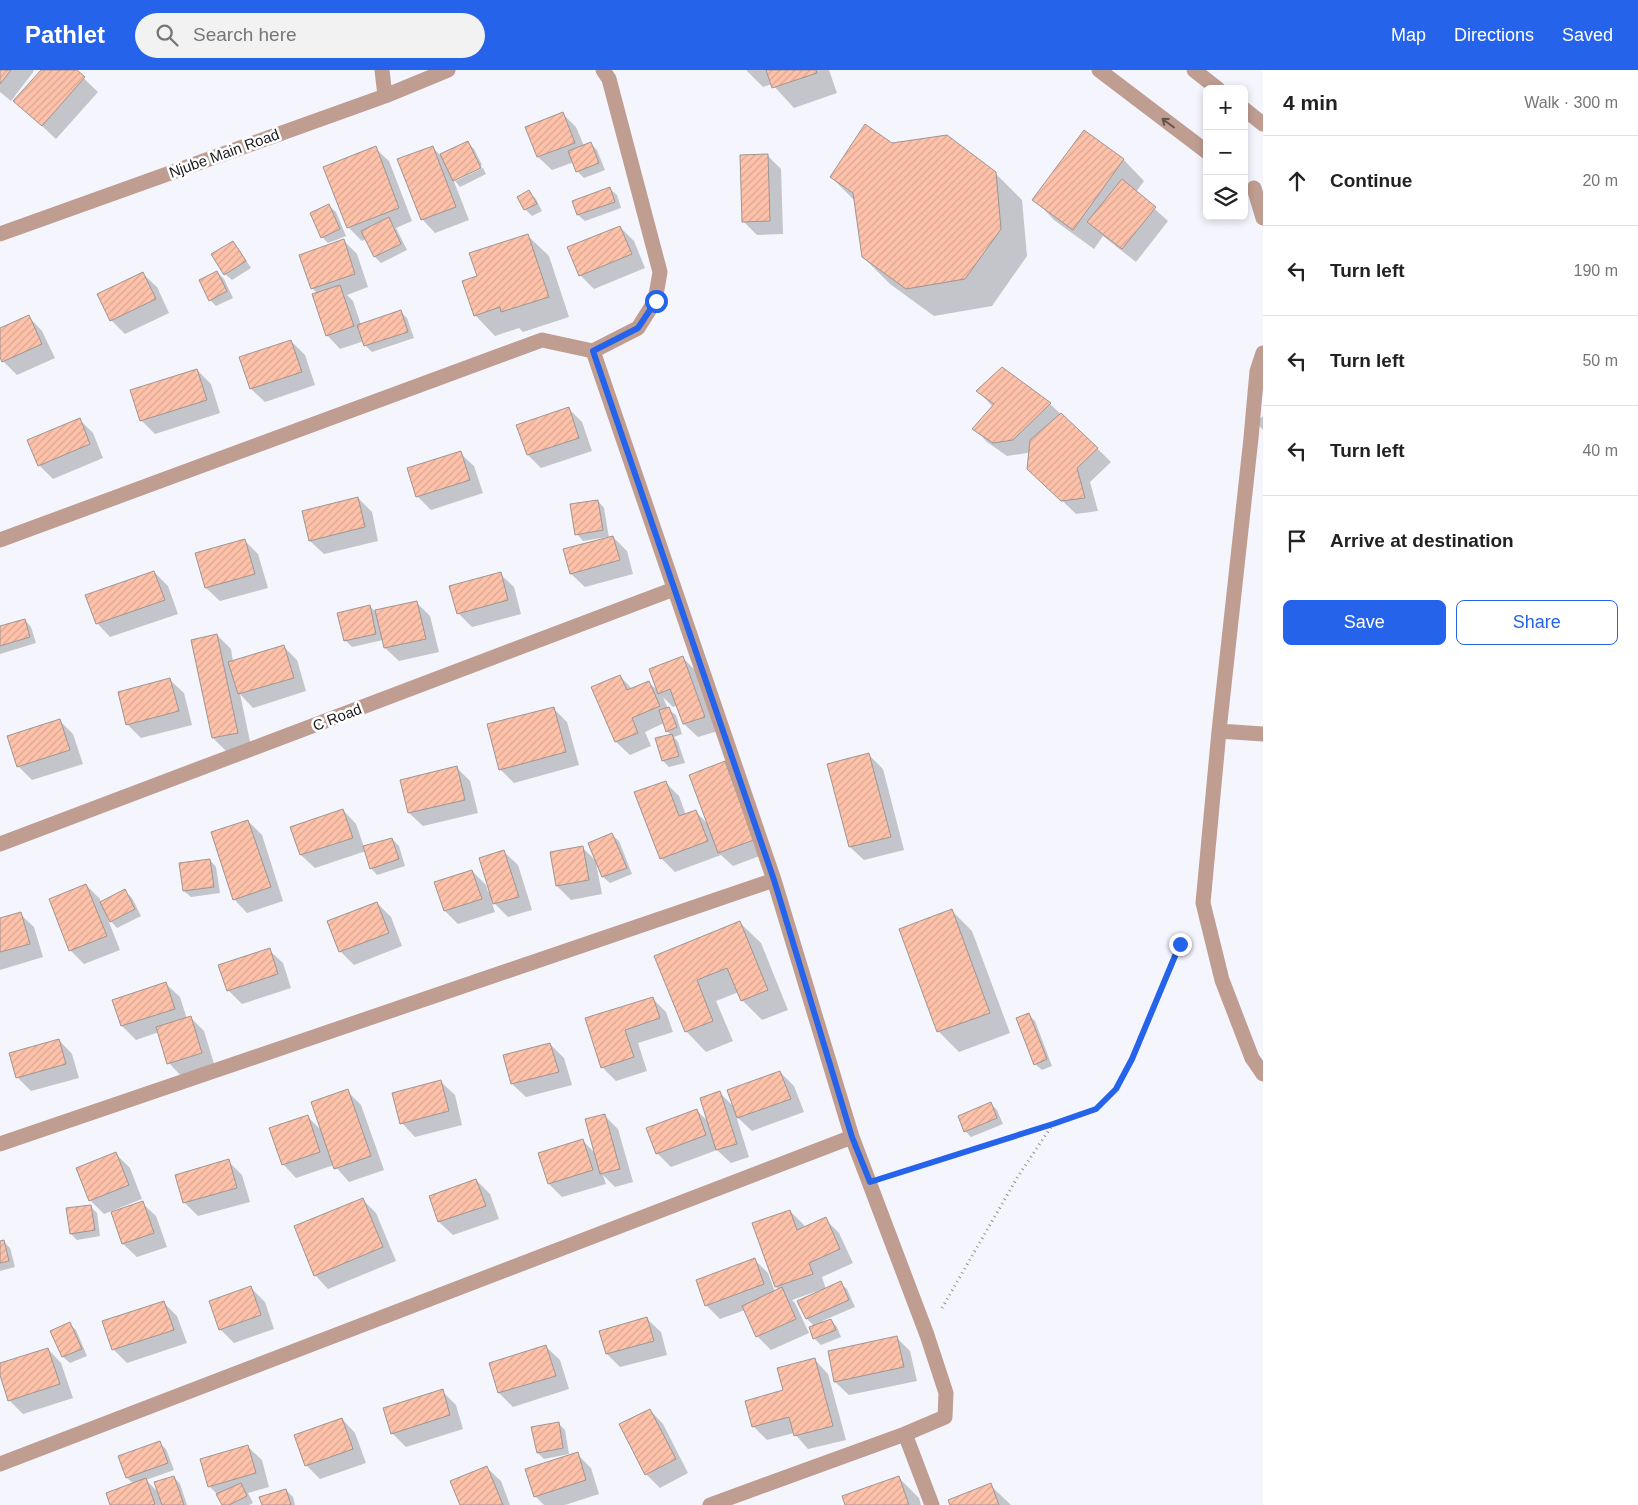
<!DOCTYPE html>
<html lang="en">
<head>
<meta charset="utf-8">
<style>
	:root { --surface:#fff; --page:#f2f2f2; --text:#222; --muted:#767676; --line:#e0e0e0; --accent:#2563eb }
	body { margin:0; font-family:Arial,sans-serif; background:var(--page); color:var(--text) }
	.controls { position:absolute; right:15px; top:15px; display:grid; overflow:hidden; border-radius:8px; box-shadow:0 2px 8px #0003 }
	.controls button { width:45px; height:45px; display:grid; place-items:center; padding:0; border:0; border-bottom:1px solid var(--line); background:var(--surface); color:var(--text); font:25px sans-serif }
	.stop { position:absolute; width:15px; height:15px; margin:-11px; border:4px solid #2563eb; border-radius:50%; background:#fff }
	.stop.end { background:#2563eb; border-color:#fff; box-shadow:0 1px 5px #0008 }
	.list { margin:0; padding:0; list-style:none }
	h2 { display:flex; justify-content:space-between; align-items:center; height:65px; margin:0; padding:0 20px; font-size:21px }
	h2 small { font-size:16px; font-weight:400; color:var(--muted) }
	.list li { display:grid; grid-template-columns:32px 1fr auto; gap:15px; align-items:center; box-sizing:border-box; height:90px; padding:0 20px; border-top:1px solid var(--line) }
	.list b { display:block; font-size:19px; white-space:nowrap }
	.list em { font-size:16px; font-style:normal; color:var(--muted) }
	.actions { display:flex; gap:10px; padding:15px 20px }
	.actions a { flex:1; padding:11px 0; border:1px solid var(--accent); border-radius:8px; text-align:center; font-size:18px; color:var(--accent) }
	.actions .main { background:var(--accent); color:#fff }
	.icon { flex:none; width:28px; height:28px; fill:none; stroke:currentColor; stroke-width:2; stroke-linecap:round; stroke-linejoin:round }
	.map { position:relative; flex:none; width:1263px; height:1435px; overflow:hidden }
	header { display:flex; align-items:center; gap:30px; box-sizing:border-box; height:70px; padding:0 25px; background:var(--accent); color:#fff }
	header strong { font-size:24px }
	nav { display:flex; gap:28px; margin-inline-start:auto; font-size:18px }
	.search { width:350px; height:45px; background:var(--page); display:flex; align-items:center; gap:12px; box-sizing:border-box; padding:0 18px; border-radius:28px; color:var(--muted); font-size:19px }
	main { display:flex }
	aside { flex:1; background:var(--surface) }
	.map>svg:first-child { display:block }
	.shadow { fill:#0003 }
	.building { fill:url(#building-hatch); stroke:#9f9592 }
	.lines { fill:none; stroke-linecap:round; stroke-linejoin:round }
	.path { stroke:#929298; stroke-width:3; stroke-dasharray:1 4; stroke-linecap:butt }
	.minor { stroke:#bf9d91; stroke-width:15 }
	.oneway { stroke:#645551 }
	.route { stroke:#2563eb; stroke-width:6 }
	.labels { text-anchor:middle; dominant-baseline:central; stroke-width:5; stroke-linejoin:round; paint-order:stroke }
	.street-label { font-size:15px; fill:#1a1a1d; stroke:#fff }
</style>
</head>
<body>
<header>
<strong>Pathlet</strong>
<div class="search"><svg class="icon" aria-label="search" viewBox="0 0 24 24"><circle cx="10" cy="10" r="6"/><path d="M15 15l6 6"/></svg>Search here</div>
<nav><a>Map</a><a>Directions</a><a>Saved</a></nav>
</header>
<main>
<div class="map">
<svg width="1263" height="1435" viewBox="0 0 1263 1435">
	<defs>
		<pattern id="building-hatch" width="6" height="6" patternUnits="userSpaceOnUse" patternTransform="scale(1.25)"><rect width="6" height="6" fill="#fec2aa"/><path d="M-1 1l2-2M0 6l6-6M5 7l2-2" fill="none" stroke="#d9a692"/></pattern>
	</defs>
	<rect width="100%" height="100%" fill="#f5f5fe"/>
	<path class="shadow" d="M0,0H33L34,1L11,31L0,22Z
		M42,0H75L98,22L56,69L15,31Z
		M746,0H829L837,23L794,38L772,14L763,17Z
		M563,44L576,57L584,76L590,73L597,80L605,100L584,108L577,101L574,92L552,100L538,87L527,58Z
		M1084,61L1124,90L1144,111L1136,122L1168,151L1136,192L1103,166L1094,179L1054,150L1034,129Z
		M468,73L474,79L482,95L455,108V111L453,109L469,150L435,163L422,149L432,77L440,85Z
		M892,74L995,103L1022,130L1027,186L992,236L934,246L890,214L863,187L856,132L831,107Z
		M375,78L389,91L412,151L396,158L407,180L381,193L375,187L366,169L362,171L348,157Z
		M767,85L781,99L783,164L757,165L743,151Z
		M483,98L486,104L460,117L455,111Z
		M610,119L617,125L621,138L585,151L578,145Z
		M529,122L536,129L542,141L532,146L525,139Z
		M329,136L336,142L346,166L328,173L322,167Z
		M620,157L634,171L645,198L594,219L580,205Z
		M528,166L549,186L569,247L523,262L519,258L495,266L475,245L479,207Z
		M344,171L357,184L368,217L347,225L353,231L361,255L401,242L407,248L414,268L372,282L366,276L364,271L340,279L327,265L318,224L312,218Z
		M232,172L239,179L251,198L232,210L225,204Z
		M217,202L224,209L233,228L216,236L210,230Z
		M143,204L157,217L169,243L125,264L111,250Z
		M29,247L42,261L55,288L17,305L3,291L0,284V259Z
		M291,271L305,285L315,315L265,332L251,319L240,288Z
		M197,300L211,314L220,343L155,364L141,350Z
		M978,321L1050,334L1098,379L1111,392L1090,412L1098,441L1076,444L1040,409L1030,381L1027,383L1007,386L987,372L974,358L993,337Z
		M568,338L582,352L592,381L541,398L528,385Z
		M1263,346V360L1256,352Z
		M79,349L93,363L103,388L53,409L39,395Z
		M460,383L474,396L483,423L431,440L417,426Z
		M358,428L372,442L378,471L324,484L310,471Z
		M598,431L604,438L609,468L613,467L627,481L633,504L585,517L571,504L608,468L607,467L583,471L577,464Z
		M245,471L258,484L268,518L220,531L206,518L196,484Z
		M154,502L168,516L178,544L110,567L97,553Z
		M500,504L514,517L521,544L472,557L458,543Z
		M416,532L430,546L439,582L399,591L385,578L383,570L352,577L345,570L370,537L375,541Z
		M25,550L31,557L36,573L0,584V558Z
		M217,565L231,579L233,592L284,577L297,590L306,621L253,638L240,624L251,676L226,681L213,668Z
		M683,588L697,602L718,661L698,667L684,654L678,635L673,637L663,627L668,639L676,645L682,664L674,667L678,672L685,693L669,697L663,691L657,669L671,665L667,661L664,653L645,662L651,676L630,685L616,672L620,606L632,619L648,612L659,622Z
		M170,610L184,623L192,655L141,668L127,654Z
		M553,638L567,652L579,695L514,713L500,699Z
		M59,650L73,664L83,694L32,710L18,696Z
		M869,685L883,699L904,780L864,790L850,777Z
		M725,692L739,706L767,783L733,796L721,785L675,802L661,788L665,712L679,726L686,745L696,742L708,754Z
		M456,697L470,711L478,743L423,756L409,743Z
		M343,740L356,754L364,777L392,769L399,776L405,796L377,805L371,798L366,781L315,798L301,785L292,758Z
		M248,751L262,765L283,831L247,843L234,829Z
		M612,765L619,771L632,804L610,813L603,807L596,793L602,824L571,830L557,816L582,777L597,792Z
		M504,782L518,795L532,840L508,847L491,830L495,842L458,854L445,841L472,801L486,815L488,822L490,821Z
		M210,790L216,797L220,823L191,827L184,821Z
		M86,815L100,829L101,833L125,821L132,828L141,846L117,858L107,847L120,880L84,894L70,880Z
		M377,833L391,847L402,876L354,895L340,881Z
		M952,841L972,861L1010,963L959,982L938,961Z
		M20,844L34,857L43,887L0,900V850Z
		M740,853L761,873L788,940L762,950L742,930L739,922L716,931L733,971L706,982L686,961L655,887Z
		M269,880L283,893L291,918L242,934L228,920Z
		M166,914L180,927L187,949L191,948L204,961L215,997L182,1007L169,993L159,962L136,970L122,956L114,931Z
		M652,928L666,942L673,962L638,973L647,1001L616,1011L602,997L587,949Z
		M1029,945L1035,951L1052,996L1042,1000L1035,994Z
		M59,970L72,984L79,1008L31,1021L17,1007Z
		M550,974L564,988L572,1015L526,1027L512,1014Z
		M780,1002L794,1016L804,1042L752,1061L736,1046L749,1087L731,1093L717,1080L671,1097L657,1083L696,1040L709,1052L720,1023L735,1038Z
		M441,1012L455,1025L462,1055L415,1067L402,1053Z
		M347,1021L361,1035L384,1100L349,1112L334,1095L296,1108L283,1094L308,1047L322,1061Z
		M991,1034L997,1040L1003,1054L971,1067L965,1061Z
		M604,1045L618,1059L633,1112L615,1117L603,1105L606,1114L562,1127L549,1114L583,1071L596,1084Z
		M116,1084L130,1098L142,1129L104,1144L90,1130Z
		M228,1091L242,1105L250,1132L198,1146L184,1132Z
		M476,1110L490,1124L499,1149L453,1165L439,1152L430,1126Z
		M363,1130L376,1143L396,1191L328,1219L315,1205Z
		M142,1133L156,1146L167,1177L137,1187L123,1174L112,1143Z
		M90,1136L97,1143L100,1166L77,1170L71,1164Z
		M790,1141L804,1155L805,1158L825,1149L839,1163L853,1193L822,1207L826,1219L840,1213L847,1219L855,1237L822,1251L823,1253L831,1250L837,1257L841,1267L821,1275L814,1268L815,1257L807,1249L821,1222L820,1220L792,1230L795,1233L809,1263L771,1280L757,1266L745,1240L720,1249L706,1235L754,1189L768,1203L775,1222L779,1220L776,1217L754,1154Z
		M0,1172H4L10,1178L15,1197L0,1201Z
		M251,1218L265,1232L274,1259L234,1273L220,1259Z
		M163,1232L177,1246L187,1273L127,1293L113,1279Z
		M647,1249L661,1262L667,1285L620,1297L607,1284Z
		M69,1254L76,1260L87,1286L70,1293L63,1287L52,1261Z
		M896,1267L910,1281L917,1311L849,1325L835,1312L829,1282Z
		M546,1277L560,1290L569,1319L513,1337L499,1323L490,1294Z
		M48,1279L61,1293L73,1328L23,1344L9,1330L0,1301V1295Z
		M815,1290L828,1304L846,1370L808,1379L794,1363L767,1370L753,1356Z
		M442,1321L456,1335L463,1359L406,1377L392,1363Z
		M650,1340L663,1354L688,1403L660,1418L646,1404Z
		M342,1349L355,1363L366,1393L320,1409L306,1395Z
		M558,1353L565,1360L569,1384L544,1389L538,1383Z
		M159,1373L166,1379L174,1400L146,1410L160,1424L174,1407L180,1414L187,1435H112L134,1414L127,1408Z
		M248,1377L262,1390L269,1417L248,1423L253,1433L249,1435H223L219,1426L209,1416Z
		M577,1384L591,1398L599,1424L565,1435H544L535,1426Z
		M487,1398L501,1411L510,1435H462Z
		M898,1407L919,1428L921,1435H846Z
		M990,1415L1011,1435H952Z
		M286,1420L293,1427L295,1435H263Z"/>
	<path class="building" d="M0,0H11L0,14Z
		M41,0H77L85,7L42,56L13,31Z
		M766,0H816L817,3L772,18Z
		M563,42L575,73L537,87L525,57Z
		M865,54L892,73L947,65L996,102L1001,159L965,209L906,219L862,187L853,123L830,107Z
		M1084,60L1124,89L1073,160L1032,130Z
		M468,71L481,98L453,111L440,84Z
		M591,72L599,93L576,102L568,81Z
		M376,76L399,138L347,158L323,97Z
		M433,76L456,137L421,150L397,89Z
		M768,84L770,151L742,152L740,85Z
		M1122,109L1156,137L1122,179L1087,152Z
		M610,117L615,132L577,145L572,131Z
		M529,120L537,134L524,140L517,127Z
		M329,134L340,159L321,168L310,143Z
		M389,147L401,174L374,187L361,161Z
		M620,156L632,184L579,206L567,177Z
		M528,164L549,227L501,242L500,237L474,246L462,211L477,206L469,183Z
		M344,169L355,204L311,219L299,185Z
		M233,171L246,191L224,205L211,184Z
		M217,201L227,221L209,231L199,210Z
		M143,202L156,229L110,251L97,224Z
		M340,215L354,256L326,266L312,224Z
		M401,240L408,262L364,276L357,255Z
		M29,245L42,274L2,292L0,287V258Z
		M291,270L302,302L250,319L239,287Z
		M1002,297L1051,333L1013,370L993,373L972,359L994,334L976,321Z
		M197,299L207,330L140,351L130,320Z
		M569,337L579,368L527,385L516,355Z
		M1061,343L1098,378L1077,398L1085,428L1061,431L1027,399L1030,370Z
		M80,348L90,374L38,396L27,370Z
		M461,381L470,410L416,427L407,398Z
		M358,427L365,457L309,471L302,441Z
		M598,430L603,460L575,465L570,434Z
		M613,466L620,490L570,504L563,479Z
		M245,469L255,504L205,518L195,483Z
		M154,501L165,530L96,554L85,525Z
		M501,502L508,530L457,544L449,516Z
		M417,531L426,569L384,578L375,540Z
		M370,535L376,564L344,571L337,543Z
		M25,549L30,567L0,576V556Z
		M217,564L238,663L212,668L191,570Z
		M284,575L294,608L238,624L228,592Z
		M683,586L705,647L683,654L670,619L658,624L649,599Z
		M620,605L627,620L649,611L660,636L632,648L638,663L615,672L591,617Z
		M170,608L179,641L126,655L118,622Z
		M554,637L566,682L499,700L487,654Z
		M669,637L677,657L666,662L659,640Z
		M60,649L70,680L17,697L7,666Z
		M672,664L679,686L662,691L655,668Z
		M869,683L891,767L849,777L827,694Z
		M725,691L754,770L718,783L689,705Z
		M457,696L465,730L408,743L400,710Z
		M666,711L679,746L696,740L708,771L660,789L634,722Z
		M343,739L353,768L300,785L290,757Z
		M248,750L271,817L233,830L211,762Z
		M612,763L627,798L602,807L588,773Z
		M392,768L399,789L370,799L363,776Z
		M583,776L589,810L556,816L550,782Z
		M504,780L519,827L493,834L479,788Z
		M210,789L214,817L183,821L179,793Z
		M472,800L482,829L444,841L434,812Z
		M86,814L107,866L69,881L49,829Z
		M125,819L135,839L110,852L100,832Z
		M377,832L389,863L339,882L327,851Z
		M952,839L990,943L937,962L899,859Z
		M21,842L30,874L0,882V848Z
		M740,851L768,920L741,931L727,898L697,910L713,951L685,962L654,886Z
		M270,878L278,904L227,921L218,895Z
		M166,912L175,939L121,956L112,930Z
		M653,927L660,948L625,960L634,987L601,998L585,948Z
		M1029,943L1047,989L1034,995L1016,948Z
		M191,946L202,983L167,994L156,957Z
		M59,969L66,994L16,1008L9,983Z
		M550,973L559,1002L511,1014L503,985Z
		M780,1001L791,1029L737,1048L727,1020Z
		M441,1010L449,1041L400,1054L392,1023Z
		M348,1019L371,1086L334,1099L311,1032Z
		M720,1021L737,1074L716,1080L700,1028Z
		M991,1032L997,1048L964,1062L958,1046Z
		M697,1039L706,1065L656,1084L646,1058Z
		M605,1044L620,1099L600,1104L585,1049Z
		M308,1045L320,1082L282,1095L269,1058Z
		M583,1069L593,1100L548,1114L538,1083Z
		M116,1082L129,1115L89,1131L76,1098Z
		M229,1089L237,1118L183,1133L175,1105Z
		M476,1109L486,1136L438,1152L429,1126Z
		M363,1128L383,1177L314,1206L294,1156Z
		M143,1131L154,1163L122,1174L111,1142Z
		M91,1135L95,1160L70,1164L66,1138Z
		M790,1140L797,1160L826,1147L840,1179L809,1193L813,1204L775,1217L752,1153Z
		M4,1170L9,1191L0,1193V1171Z
		M755,1188L764,1214L705,1236L696,1210Z
		M841,1211L849,1230L806,1249L797,1231Z
		M251,1216L261,1245L219,1260L209,1231Z
		M782,1217L796,1249L756,1267L742,1236Z
		M164,1231L174,1260L112,1280L102,1251Z
		M647,1247L654,1271L606,1284L599,1261Z
		M831,1249L836,1260L813,1269L809,1257Z
		M70,1252L82,1279L62,1287L50,1261Z
		M897,1266L904,1297L834,1312L828,1281Z
		M546,1275L556,1306L498,1323L489,1293Z
		M48,1278L60,1314L8,1331L0,1305V1293Z
		M815,1288L833,1356L794,1366L789,1347L752,1357L745,1331L783,1320L777,1298Z
		M443,1319L450,1345L391,1364L383,1338Z
		M650,1339L676,1389L645,1405L619,1354Z
		M342,1348L353,1379L305,1396L294,1365Z
		M559,1352L563,1378L537,1383L531,1357Z
		M160,1371L168,1393L126,1408L118,1386Z
		M248,1375L256,1403L208,1417L200,1389Z
		M578,1382L586,1410L534,1427L525,1399Z
		M487,1396L503,1435H460L450,1411Z
		M174,1406L184,1435H162L154,1412Z
		M899,1406L909,1435H845L842,1426Z
		M146,1408L155,1434L152,1435H110L106,1423Z
		M241,1413L247,1426L229,1435H222L216,1424Z
		M991,1413L999,1435H950L948,1430Z
		M286,1419L291,1435H262L259,1427Z"/>
	<g class="lines">
		<path class="path" d="M892,1105L1053,1054L1096,1039L1116,1019L1132,989L1168,901L1186,863
			M942,1238L1017,1108L1053,1054"/>
		<path class="minor" d="M382,0L385,26
			M1099,0L1207,82
			M1194,0L1218,19
			M1244,39L1263,54
			M1254,118L1263,148
			M0,164L385,26L448,0
			M593,281L638,258L655,231L660,202L609,9L603,0
			M1263,283L1257,301L1251,368L1219,661L1203,833L1222,910L1252,988L1263,1004
			M0,470L542,270L593,281L774,810L852,1067L927,1265L946,1323L945,1347L905,1364L710,1435
			M1219,661L1263,664
			M0,774L674,519
			M0,1074L774,810
			M905,1364L932,1435
			M0,1394L852,1067"/>
	</g>
	<defs><path id="oneway-shaft" d="M-6 0H5M1.5-3L5.5 0L1.5 3" fill="none" stroke-width="1.6" stroke-linecap="round" stroke-linejoin="round" transform="scale(1.25)"/></defs>
	<use class="oneway" href="#oneway-shaft" transform="translate(1168 53) rotate(-143)"/>
	<g class="lines">
		<path class="route" d="M656,231L638,258L593,281L774,810L852,1067L870,1112L1053,1054L1096,1039L1116,1019L1132,989L1180,874"/>
	</g>
	<g class="labels">
		<g class="street-label">
			<text transform="translate(224 83) rotate(-20)">Njube Main Road</text>
			<text transform="translate(337 647) rotate(-21)">C Road</text>
		</g>
	</g>
</svg>
<div class="controls">
<button>+</button>
<button>−</button>
<button><svg class="icon" aria-label="layers" viewBox="0 0 24 24"><path d="M12 4l9 5-9 5-9-5zM3 14l9 5 9-5"/></svg></button>
</div>
<div class="stop" style="left:656px;top:231px"></div>
<div class="stop end" style="left:1180px;top:874px"></div>
</div>
<aside>
<h2>4 min<small>Walk · 300 m</small></h2>
<ul class="list">
<li><svg class="icon" aria-label="ahead" viewBox="0 0 24 24"><path d="M12 20V5M6 11l6-6 6 6"/></svg><div><b>Continue</b></div><em>20 m</em></li>
<li><svg class="icon" aria-label="left" viewBox="0 0 24 24"><path d="M17 20v-9H6M10 6l-5 5 5 5"/></svg><div><b>Turn left</b></div><em>190 m</em></li>
<li><svg class="icon" aria-label="left" viewBox="0 0 24 24"><path d="M17 20v-9H6M10 6l-5 5 5 5"/></svg><div><b>Turn left</b></div><em>50 m</em></li>
<li><svg class="icon" aria-label="left" viewBox="0 0 24 24"><path d="M17 20v-9H6M10 6l-5 5 5 5"/></svg><div><b>Turn left</b></div><em>40 m</em></li>
<li><svg class="icon" aria-label="arrive" viewBox="0 0 24 24"><path d="M6 21V4h12l-3 4 3 4H6"/></svg><div><b>Arrive at destination</b></div></li>
</ul>
<div class="actions"><a class="main">Save</a><a>Share</a></div>
</aside>
</main>
</body>
</html>
